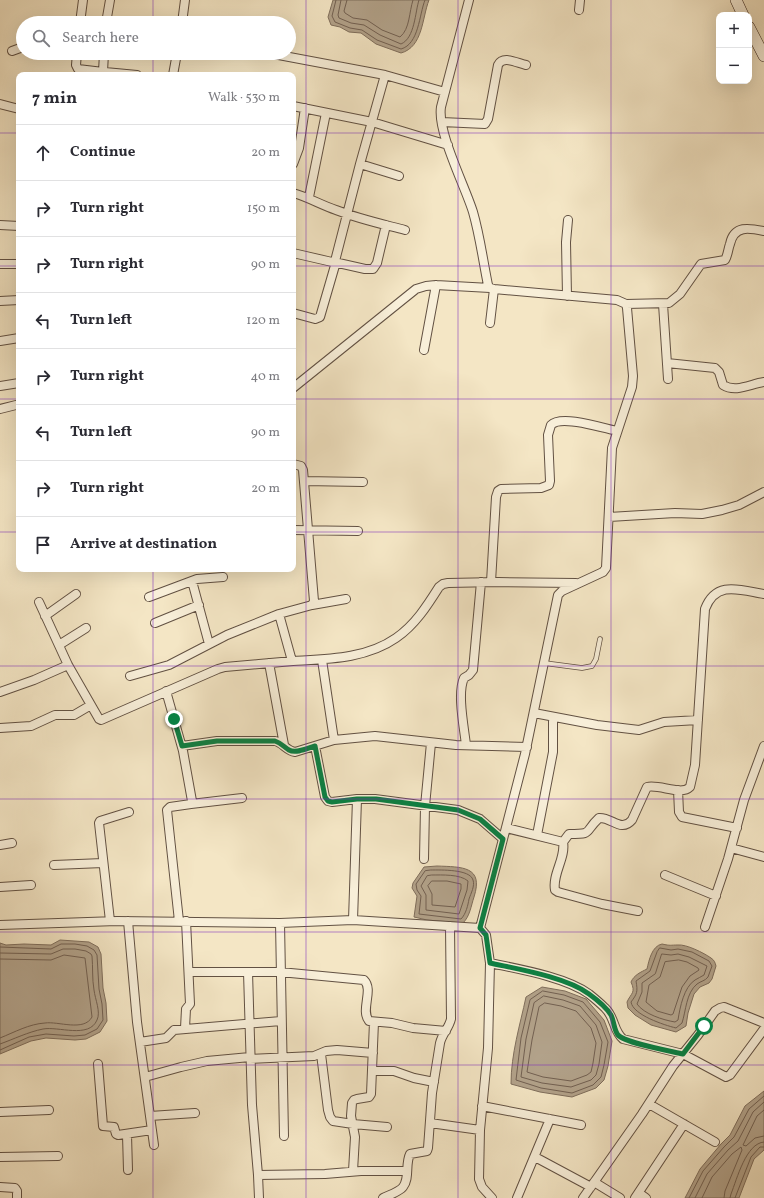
<!DOCTYPE html>
<html lang="en">
<head>
<meta charset="utf-8">
<style>
	:root { --surface:#fff; --page:#f2f2f3; --text:#2b2b33; --muted:#7c7c81; --line:#e1e1e2 }
	body { margin:0; font-family:Vollkorn,serif; background:var(--page); color:var(--text) }
	.controls { position:absolute; right:12px; top:12px; display:grid; overflow:hidden; border-radius:8px; box-shadow:0 4px 16px #0002 }
	.controls button { width:36px; height:36px; display:grid; place-items:center; padding:0; border:0; border-bottom:1px solid var(--line); background:var(--surface); color:var(--text); font:20px sans-serif }
	.stop { position:absolute; width:12px; height:12px; margin:-9px; border:3px solid #0b8043; border-radius:50%; background:#fff }
	.stop.end { background:#0b8043; border-color:#fff; box-shadow:0 1px 4px #0008 }
	.list { margin:0; padding:0; list-style:none }
	h2 { display:flex; justify-content:space-between; align-items:center; height:52px; margin:0; padding:0 16px; font-size:17px }
	h2 small { font-size:13px; font-weight:400; color:var(--muted) }
	.list li { display:grid; grid-template-columns:26px 1fr auto; gap:12px; align-items:center; box-sizing:border-box; height:56px; padding:0 16px; border-top:1px solid var(--line) }
	.list b { display:block; font-size:15px; white-space:nowrap }
	.list em { font-size:13px; font-style:normal; color:var(--muted) }
	.icon { flex:none; width:22px; height:22px; fill:none; stroke:currentColor; stroke-width:2; stroke-linecap:round; stroke-linejoin:round }
	.map { position:relative; flex:none; width:764px; height:1198px; overflow:hidden }
	.search { position:absolute; background:var(--surface); box-shadow:0 4px 16px #0002; left:16px; top:16px; width:280px; height:44px; display:flex; align-items:center; gap:10px; box-sizing:border-box; padding:0 14px; border-radius:22px; color:var(--muted); font-size:15px }
	.panel { position:absolute; background:var(--surface); box-shadow:0 4px 16px #0002; left:16px; top:72px; width:280px; height:500px; border-radius:8px }
	.map>svg:first-child { display:block }
	.water { fill:#b2a28a; stroke:#7f6e5c }
	.lines { fill:none; stroke-linecap:round; stroke-linejoin:round }
	.shore { stroke:#726051; stroke-width:1 }
	.lane-casing { stroke:#625143; stroke-width:5.5 }
	.street-casing { stroke:#625143; stroke-width:10 }
	.secondary-casing { stroke:#321f18; stroke-width:12 }
	.lane { stroke:#f8efd9; stroke-width:4 }
	.street { stroke:#f8efd9; stroke-width:8 }
	.secondary { stroke:#f8efd9; stroke-width:11 }
	.route { stroke:#0b8043; stroke-width:5 }
	.grid { fill:none; stroke:#7b2cbf; stroke-width:1; stroke-opacity:0.55 }
</style>
</head>
<body>
<div class="map">
<svg width="764" height="1198" viewBox="0 0 764 1198">
	<rect width="100%" height="100%" fill="#f4e6c5"/>
	<filter id="stains"><feTurbulence type="fractalNoise" baseFrequency=".005" numOctaves="4"/><feColorMatrix values="0 0 0 0 .2 0 0 0 0 .09 0 0 0 0 .02 0 0 0 .5 -.17"/></filter>
	<radialGradient id="worn" r=".72"><stop offset=".6" stop-color="#630" stop-opacity="0"/><stop offset="1" stop-color="#630" stop-opacity=".3"/></radialGradient>
	<path class="water" d="M333,0H429C422,18 423,47 401,53L376,44L361,33L349,32L340,27L331,25L328,17Z
		M437,866C462,867 484,866 474,897C471,906 470,916 463,923L427,920L414,917L417,896L412,888L413,883L424,867Z
		M60,940L89,942L98,947L101,954L103,988L106,1003L107,1021L100,1032L86,1039L75,1040L46,1038L31,1041L0,1054V943L6,945L24,944L51,945Z
		M662,944C671,946 670,945 678,945C686,944 704,953 711,958C714,960 715,962 716,966L712,979L709,983L700,987L694,994L688,1013L686,1026L676,1032L651,1025L635,1015L628,1008L627,1002C631,993 636,993 631,982C634,975 641,972 647,969C649,960 652,946 662,944Z
		M542,987L565,991L586,999L604,1020L612,1041L608,1066L604,1080L596,1088L572,1097L540,1092L511,1084C511,1054 520,1025 526,997Z
		M764,1091V1150L754,1159L739,1198H685L700,1169L721,1144L730,1135L745,1106Z"/>
	<g class="lines">
		<path class="shore" d="M336,0L332,16L335,22L350,28L362,30L377,40L401,49C419,44 419,15 425,0
			M341,0L338,15L339,18L351,23L364,25L380,35L401,44C415,38 415,12 419,0
			M347,0L344,11L345,13L353,18L367,20L382,30L400,37C410,29 409,12 413,0
			M431,870C441,870 470,869 473,880C475,886 471,893 469,899C468,905 466,914 461,919L419,914L421,896L417,890L416,884L425,871Z
			M432,875C442,875 460,874 468,881L467,890L459,914L426,910V895L421,886L427,876Z
			M432,881H447L461,884V889L455,907L432,905V894L428,886Z
			M0,947L51,949L61,944H75L87,946L94,950L97,955L99,989L102,1004L103,1020L97,1029L85,1035L74,1036L46,1034L29,1037L0,1050
			M660,948L671,950L678,949L692,952L709,961L712,966L708,977C705,981 701,981 697,984C686,993 686,1011 682,1023L676,1028C664,1025 633,1015 631,1002C637,994 638,992 636,981L650,971L657,952Z
			M0,953L51,954L63,949H75L86,951L91,954L92,956C93,967 92,979 94,990C95,999 101,1012 97,1020C89,1039 58,1026 43,1029C28,1032 14,1039 0,1044
			M662,954L671,955L678,954L689,957L707,966L704,975C701,977 698,978 695,980C684,987 680,1007 678,1020L675,1022C663,1020 644,1014 637,1004L642,992V983L655,974Z
			M0,959L51,960L64,955L85,958L92,1017C84,1032 58,1021 45,1023C29,1024 15,1032 0,1038
			M679,960L687,962L698,968L699,970L690,976L682,987L673,1014L671,1015L657,1011L646,1002L649,985L660,977L665,962Z
			M543,991L564,995L583,1002L600,1022L608,1042L604,1065L601,1077L593,1085L572,1093L541,1088L516,1080L521,1038L530,1000Z
			M544,996L563,1000L580,1006L596,1025L602,1042L599,1064L596,1075L591,1080L571,1087L542,1083L521,1077L526,1039L534,1003Z
			M545,1003L561,1006L576,1011L591,1028L596,1043L593,1063L591,1072L587,1075L571,1081L543,1077L527,1072L532,1040L539,1007Z
			M764,1110L757,1116L743,1145L746,1146L755,1138L764,1136
			M689,1198L703,1171L724,1147L734,1137L749,1109L764,1096
			M695,1198L707,1174L728,1150L738,1141L753,1112L764,1102
			M702,1198L712,1177L732,1154L741,1147L742,1150L725,1191L724,1198
			M730,1198L731,1194C737,1179 746,1143 764,1142
			M735,1198L751,1157L760,1147H764"/>
		<g class="lane-casing">
			<path id="lane" d="M544,663L582,668L592,666L596,659L600,639"/>
		</g>
		<g class="street-casing">
			<path id="street" d="M469,0L441,107C437,132 465,186 473,212C480,236 483,261 488,285L490,288L494,289L617,300L626,304L627,308L633,376L632,387L612,448L606,568L603,572L562,591L558,595L525,754L480,928
				M579,10L580,0
				M80,23L83,0
				M106,23L110,0
				M182,23L185,0
				M12,51L23,47
				M77,53L76,65L78,69L103,72L104,53
				M268,53L385,75L445,92
				M103,75V72H105L137,75
				M173,75L177,53
				M0,104L19,109
				M293,106L372,122L448,145
				M442,122L485,124L488,119L498,65C503,55 517,63 526,65
				M293,164L299,148L305,108
				M360,164L399,176
				M293,193C308,197 321,205 336,210C359,219 382,224 405,230
				M309,197L326,113
				M0,225L19,226
				M293,253L332,262L335,261L360,164L385,75
				M334,262L365,269H373L377,263L386,225
				M0,264H19
				M567,296L566,242L568,220
				M0,301L19,300
				M626,304L669,303L680,294L701,264L725,260C728,255 728,249 730,244C734,225 749,228 764,231
				M663,304L668,379
				M293,313L315,319L320,317L336,262
				M490,323L494,289
				M0,341L19,338
				M424,350L436,285
				M667,363L715,368L719,372L723,385C736,393 750,384 764,382
				M0,386L19,383
				M293,388L416,289L426,286L436,285L490,288
				M0,409L16,405
				M304,481L363,482
				M609,517L675,513L702,514L722,510L739,505L764,492
				M293,530L358,531
				M192,581L209,644
				M491,582L496,497L498,491L501,489L541,488L549,485L550,481L548,435L551,425C561,414 603,428 617,431
				M149,597L197,579L223,577
				M39,602L68,665L99,719L101,720L218,669L225,667C248,665 270,663 293,661C327,659 366,659 396,638C415,625 427,606 439,587L443,584L448,583L498,582L576,583
				M312,605L346,599
				M279,614L292,661
				M45,616L76,594
				M155,623L199,605
				M59,645L86,628
				M322,660L334,740
				M269,663L284,745
				M130,676L169,665L227,635L279,614L312,605L314,601L303,470L301,466L293,464
				M166,691L183,751L192,801L191,804L170,807L167,810L179,921
				M0,692L34,680L68,665
				M534,713L597,725L639,730L664,722L698,720
				M0,728L31,726L55,715H74L91,705
				M466,745C464,727 457,693 464,678L469,675L473,670L481,582
				M182,746L217,741H275C283,743 287,751 295,752L334,740L375,736L456,745L527,747
				M315,746L325,797L328,801L332,802L357,799H375L458,810L480,819L503,839
				M678,790L679,812L682,817L737,828
				M191,804L242,798
				M506,828L563,842C566,858 552,874 555,890L558,892L602,904L638,911
				M537,835L553,752V717
				M563,842L569,834C594,834 583,833 599,818C612,817 621,833 632,820L647,787C660,784 681,796 690,787L695,765L705,609C716,580 740,590 764,594
				M0,845L12,843
				M731,848L764,857
				M424,859L425,806L431,743
				M54,865L103,863
				M665,875L716,896
				M0,887L31,885
				M353,920L357,799
				M110,921L99,823L100,821L129,812
				M128,921L137,1022L154,1145
				M280,923L284,1136
				M0,925L117,921L280,923L353,920L480,928L486,935L490,963L488,1048L480,1130L479,1179L482,1187L492,1198
				M705,927L728,859L744,800L764,746
				M490,963C518,969 566,977 589,994C594,998 600,1003 605,1008C615,1017 613,1031 623,1039L683,1054L726,1077L730,1075L764,1029
				M189,972H280L364,980C374,990 360,1010 369,1021L392,1023L413,1028L446,1031
				M248,972L252,1105L258,1175L259,1198
				M185,1028L186,1009L190,1004L186,921
				M140,1042L166,1038L174,1030L281,1021
				M321,1054L328,1110L330,1117L333,1121L353,1124L387,1127
				M250,1059L314,1056L326,1051L337,1050L373,1053
				M98,1064L103,1126L114,1127L116,1134L118,1135L152,1130
				M372,1071H394L414,1078L434,1082
				M145,1077L181,1067L207,1061L250,1057
				M649,1104L715,1142
				M482,1106L581,1125
				M0,1112L49,1110
				M150,1116L195,1113
				M430,1123L480,1130
				M127,1135L128,1170
				M0,1157L58,1156
				M535,1157L591,1187
				M353,1171L355,1137L351,1116L352,1103L354,1100L357,1099L369,1097L371,1094L374,1022
				M258,1175L325,1174L361,1171H406
				M594,1182L620,1198
				M0,1187L15,1188L17,1191V1198
				M639,1193L646,1198
				M383,1198C389,1195 399,1192 403,1187C410,1178 405,1164 410,1154L427,1151L428,1148L432,1093L440,1043C442,1034 449,1028 451,1019L450,926
				M517,1198L550,1119
				M583,1198L642,1114L673,1066L698,1035L715,1011L720,1008L724,1007L764,1023
				M635,1198L684,1124"/>
		</g>
		<g class="secondary-casing">
			<path id="secondary" d="M736,0L743,15
				M749,27L764,56"/>
		</g>
		<use href="#lane" class="lane"/>
		<use href="#street" class="street"/>
		<use href="#secondary" class="secondary"/>
	</g>
	<g class="lines">
		<path class="route" d="M174,719L182,746L217,741H275C281,743 284,747 289,750C296,754 308,748 315,746L325,797L328,801L332,802L357,799H376L458,810L480,819L503,839L480,928L486,935L490,963C517,969 566,977 589,994C596,999 606,1007 611,1015C614,1021 614,1030 618,1035C625,1043 670,1051 683,1054L704,1026"/>
	</g>
	<path class="grid" d="M153,0V23M306,0V1198M458,0V1198M611,0V1198M153,53V75M0,133H19M293,133H764M0,266H19M293,266H764M0,399H19M293,399H764M0,532H19M293,532H764M153,569V1198M0,666H764M0,799H764M0,932H764M0,1065H764"/>
	<rect width="100%" height="100%" filter="url(#stains)"/>
	<rect width="100%" height="100%" fill="url(#worn)"/>
</svg>
<div class="controls">
<button>+</button>
<button>−</button>
</div>
<div class="stop" style="left:704px;top:1026px"></div>
<div class="stop end" style="left:174px;top:719px"></div>
<div class="search"><svg class="icon" aria-label="search" viewBox="0 0 24 24"><circle cx="10" cy="10" r="6"/><path d="M15 15l6 6"/></svg>Search here</div>
<section class="panel">
<h2>7 min<small>Walk · 530 m</small></h2>
<ul class="list">
<li><svg class="icon" aria-label="ahead" viewBox="0 0 24 24"><path d="M12 20V5M6 11l6-6 6 6"/></svg><div><b>Continue</b></div><em>20 m</em></li>
<li><svg class="icon" aria-label="right" viewBox="0 0 24 24"><path d="M7 20v-9h11M14 6l5 5-5 5"/></svg><div><b>Turn right</b></div><em>150 m</em></li>
<li><svg class="icon" aria-label="right" viewBox="0 0 24 24"><path d="M7 20v-9h11M14 6l5 5-5 5"/></svg><div><b>Turn right</b></div><em>90 m</em></li>
<li><svg class="icon" aria-label="left" viewBox="0 0 24 24"><path d="M17 20v-9H6M10 6l-5 5 5 5"/></svg><div><b>Turn left</b></div><em>120 m</em></li>
<li><svg class="icon" aria-label="right" viewBox="0 0 24 24"><path d="M7 20v-9h11M14 6l5 5-5 5"/></svg><div><b>Turn right</b></div><em>40 m</em></li>
<li><svg class="icon" aria-label="left" viewBox="0 0 24 24"><path d="M17 20v-9H6M10 6l-5 5 5 5"/></svg><div><b>Turn left</b></div><em>90 m</em></li>
<li><svg class="icon" aria-label="right" viewBox="0 0 24 24"><path d="M7 20v-9h11M14 6l5 5-5 5"/></svg><div><b>Turn right</b></div><em>20 m</em></li>
<li><svg class="icon" aria-label="arrive" viewBox="0 0 24 24"><path d="M6 21V4h12l-3 4 3 4H6"/></svg><div><b>Arrive at destination</b></div></li>
</ul>
</section>
</div>
</body>
</html>
